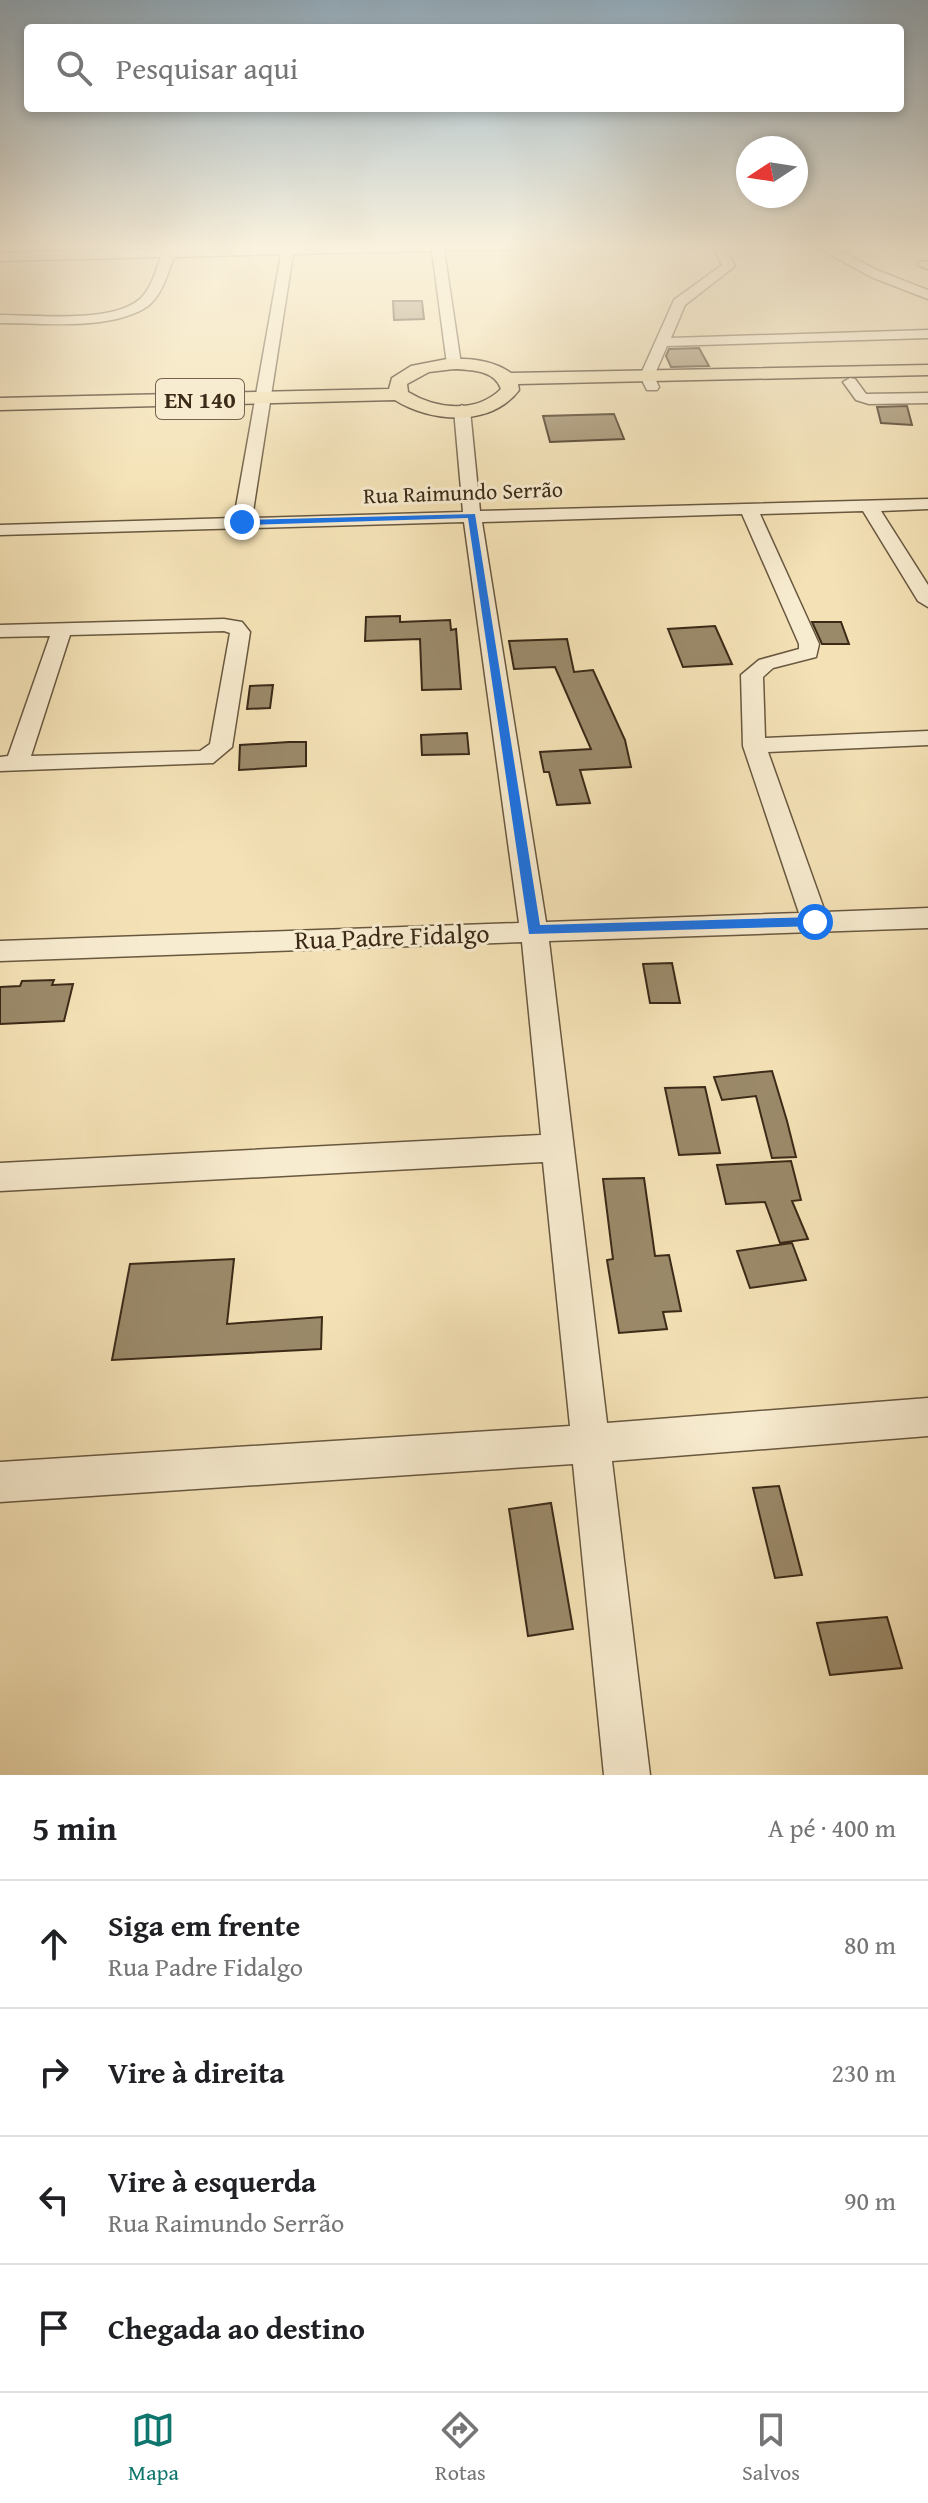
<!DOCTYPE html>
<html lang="pt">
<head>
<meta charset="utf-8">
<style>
	:root { --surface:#fff; --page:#f6f6f6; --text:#202124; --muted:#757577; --line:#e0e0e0; --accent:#0f766e }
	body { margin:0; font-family:"Gentium Book Plus",serif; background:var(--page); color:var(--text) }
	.compass { position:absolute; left:736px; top:136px; width:72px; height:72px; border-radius:50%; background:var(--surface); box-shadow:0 4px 12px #0003; rotate:258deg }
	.stop { position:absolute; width:24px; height:24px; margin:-18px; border:6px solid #1a73e8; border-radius:50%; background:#fff }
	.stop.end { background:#1a73e8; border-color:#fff; box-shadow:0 2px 8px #0008 }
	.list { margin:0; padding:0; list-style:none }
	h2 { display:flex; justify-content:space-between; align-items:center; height:104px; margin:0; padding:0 32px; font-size:34px }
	h2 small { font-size:26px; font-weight:400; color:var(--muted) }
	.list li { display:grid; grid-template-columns:52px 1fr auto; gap:24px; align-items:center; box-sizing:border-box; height:128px; padding:0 32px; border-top:2px solid var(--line) }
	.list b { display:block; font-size:30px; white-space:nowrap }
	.list p { margin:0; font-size:26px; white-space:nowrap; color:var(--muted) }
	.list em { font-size:26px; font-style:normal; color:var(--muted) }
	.icon { flex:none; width:44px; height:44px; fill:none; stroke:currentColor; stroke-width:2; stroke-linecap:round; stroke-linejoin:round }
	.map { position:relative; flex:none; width:928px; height:1775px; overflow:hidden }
	.search { position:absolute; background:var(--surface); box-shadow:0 4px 12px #0003; left:24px; right:24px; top:24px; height:88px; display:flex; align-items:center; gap:20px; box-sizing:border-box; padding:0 28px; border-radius:8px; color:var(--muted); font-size:30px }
	.sheet { height:616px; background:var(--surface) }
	nav { display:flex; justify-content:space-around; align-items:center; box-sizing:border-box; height:112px; border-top:2px solid var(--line); background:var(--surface); font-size:22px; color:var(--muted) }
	nav a { display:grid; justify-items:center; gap:4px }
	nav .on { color:var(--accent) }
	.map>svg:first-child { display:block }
	.building { fill:#9b8a6a; stroke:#3b2a18; stroke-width:2 }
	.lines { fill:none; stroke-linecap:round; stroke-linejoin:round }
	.minor-casing { stroke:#695840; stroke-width:3 }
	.major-casing { stroke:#3b2a18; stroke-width:3 }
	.minor { fill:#f8ecd0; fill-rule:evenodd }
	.major { fill:#f4e2b6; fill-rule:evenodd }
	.route { fill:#1a73e8 }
	.labels { text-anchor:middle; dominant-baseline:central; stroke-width:6; stroke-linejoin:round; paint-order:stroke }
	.far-street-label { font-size:22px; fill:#3b2a18; stroke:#f8ecd0 }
	.shield { fill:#f8ecd0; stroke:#74644f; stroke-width:2 }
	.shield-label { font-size:24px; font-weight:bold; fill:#3b2a18 }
	.street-label { font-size:26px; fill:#3b2a18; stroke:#f8ecd0 }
</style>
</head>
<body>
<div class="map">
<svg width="928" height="1775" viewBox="0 0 928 1775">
	<rect width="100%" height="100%" fill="#f4e2b6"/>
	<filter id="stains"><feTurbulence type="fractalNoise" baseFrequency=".0025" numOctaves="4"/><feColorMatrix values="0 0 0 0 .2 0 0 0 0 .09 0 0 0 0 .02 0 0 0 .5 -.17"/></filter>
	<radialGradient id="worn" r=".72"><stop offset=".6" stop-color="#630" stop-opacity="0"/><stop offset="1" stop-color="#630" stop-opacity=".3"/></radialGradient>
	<path class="building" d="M393,301H422L424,319L394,320Z
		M699,348L709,366L671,367L666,356L669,349Z
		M907,406L912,425L881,423L877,407Z
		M614,414L624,439L550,442L543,416Z
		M400,616V622L450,620L451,630L456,629L461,689L422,690L420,639L365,641L366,617Z
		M812,622H841L849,644H822Z
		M715,626L732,664L683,667L668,629Z
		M567,639L574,672L593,670L625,740L631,767L580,770L590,803L557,805L549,772H544L540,752L591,749L555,667L514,669L509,641Z
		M273,685L270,708L247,709L250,686Z
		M467,733L469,754L422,755L421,735Z
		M289,742H306V766L239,770L240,745Z
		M672,963L680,1003H650L643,964Z
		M54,980L52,985L73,984L64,1021L0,1024V987L20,986L22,981Z
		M772,1071L787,1121L796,1157L772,1158L756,1096L722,1100L714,1077Z
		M705,1087L720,1153L679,1155L665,1088Z
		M791,1161L801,1200L792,1201L808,1239L780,1243L765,1202L726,1204L717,1165Z
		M644,1178L655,1256L669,1255L681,1311L663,1312L667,1329L619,1333L607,1260L613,1259L603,1179Z
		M792,1243L806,1280L750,1288L737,1251Z
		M234,1259L227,1324L322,1317L321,1349L112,1360L130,1264Z
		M779,1486L802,1575L775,1578L753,1488Z
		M551,1503L573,1629L528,1636L509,1509Z
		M887,1617L902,1668L830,1675L817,1623Z"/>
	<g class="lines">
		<g class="minor-casing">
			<path id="minor" d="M283,245H527L521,249L444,250L461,364L454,368L447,364L432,251L293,254L252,518L463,512L454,410L462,405L470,410L480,511L928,499V509L881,511L928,585V607L918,601L863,511L760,514L819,644L816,657L773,668L763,677L765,738L928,731V745L768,752L825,912L928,908V928L549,941L607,1423L928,1398V1436L612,1461L650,1775H604L573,1464L0,1502V1462L570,1426L543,1162L0,1191V1163L541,1135L522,942L0,961V941L519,923L464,522L0,535V525L234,518L281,254L174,257C168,273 162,295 148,306C112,331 42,323 0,323V315C36,315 116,324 142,297C152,286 156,270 161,257L0,261V253ZM742,514L799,644V649L759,660L741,675L743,746L799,913L546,922L482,522Z
				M712,245H724L735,266L685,305L671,338L928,330V338L667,346L654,376L659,387L657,390H647L640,376L674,300L722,265Z
				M813,245H828L879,271L928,290V299L871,277Z
				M928,261V269L918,265L920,262Z
				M850,378L855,379L866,394L928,393V403L869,404L856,400L843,382Z
				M224,619L242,622L250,632L232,747L213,763L0,771V757L8,756L50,636L0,637V625ZM224,631L230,633L210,744L200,751L31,756L70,635Z"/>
		</g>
		<g class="major-casing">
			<path id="major" d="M447,359C468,358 493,360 511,373L928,365V375L518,384L519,390C491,427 431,423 395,400L0,410V398L389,389L392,378L411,366ZM454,369C471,370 495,370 501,389C476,414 436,409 408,392L407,384L429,372Z"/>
		</g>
		<use href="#minor" class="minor"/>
		<use href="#major" class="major"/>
	</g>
	<linearGradient id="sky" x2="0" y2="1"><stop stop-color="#93adbe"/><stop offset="0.5" stop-color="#faf2de"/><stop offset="1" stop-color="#faf2de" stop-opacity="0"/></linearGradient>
	<rect width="928" height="493" fill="url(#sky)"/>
	<path class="route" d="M475,514L540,925L815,917L822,922L820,926L529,934L468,518L242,525L238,522L242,520Z"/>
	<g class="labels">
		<g class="far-street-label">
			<text transform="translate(463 492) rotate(-2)">Rua Raimundo Serrão</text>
		</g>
		<rect class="shield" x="156" y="379" width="88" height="40" rx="6"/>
		<g class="shield-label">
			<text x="200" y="399">EN 140</text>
		</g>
		<g class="street-label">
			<text transform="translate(392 936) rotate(-2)">Rua Padre Fidalgo</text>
		</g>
	</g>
	<rect width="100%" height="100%" filter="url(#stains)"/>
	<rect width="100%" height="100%" fill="url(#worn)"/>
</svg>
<svg class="compass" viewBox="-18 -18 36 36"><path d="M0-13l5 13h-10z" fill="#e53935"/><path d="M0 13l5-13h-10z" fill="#757577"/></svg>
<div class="stop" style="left:815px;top:922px"></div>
<div class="stop end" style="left:242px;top:522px"></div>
<div class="search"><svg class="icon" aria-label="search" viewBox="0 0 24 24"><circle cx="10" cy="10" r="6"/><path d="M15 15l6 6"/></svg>Pesquisar aqui</div>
</div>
<section class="sheet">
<h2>5 min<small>A pé · 400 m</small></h2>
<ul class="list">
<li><svg class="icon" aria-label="ahead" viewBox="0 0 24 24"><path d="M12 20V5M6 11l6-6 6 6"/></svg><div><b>Siga em frente</b><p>Rua Padre Fidalgo</p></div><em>80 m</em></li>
<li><svg class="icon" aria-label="right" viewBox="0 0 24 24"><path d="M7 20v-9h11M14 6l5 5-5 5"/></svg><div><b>Vire à direita</b></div><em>230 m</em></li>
<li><svg class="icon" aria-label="left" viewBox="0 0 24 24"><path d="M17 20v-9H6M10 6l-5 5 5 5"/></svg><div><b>Vire à esquerda</b><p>Rua Raimundo Serrão</p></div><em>90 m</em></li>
<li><svg class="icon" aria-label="arrive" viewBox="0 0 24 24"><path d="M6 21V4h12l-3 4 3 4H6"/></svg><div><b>Chegada ao destino</b></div></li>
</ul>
</section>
<nav>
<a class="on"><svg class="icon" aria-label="map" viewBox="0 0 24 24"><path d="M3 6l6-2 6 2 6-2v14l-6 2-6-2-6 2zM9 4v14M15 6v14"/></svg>Mapa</a>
<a><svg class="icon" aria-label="directions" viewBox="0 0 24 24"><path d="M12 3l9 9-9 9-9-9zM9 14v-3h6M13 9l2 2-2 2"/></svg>Rotas</a>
<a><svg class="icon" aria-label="saved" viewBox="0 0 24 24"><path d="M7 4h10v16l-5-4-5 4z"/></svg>Salvos</a>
</nav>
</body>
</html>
